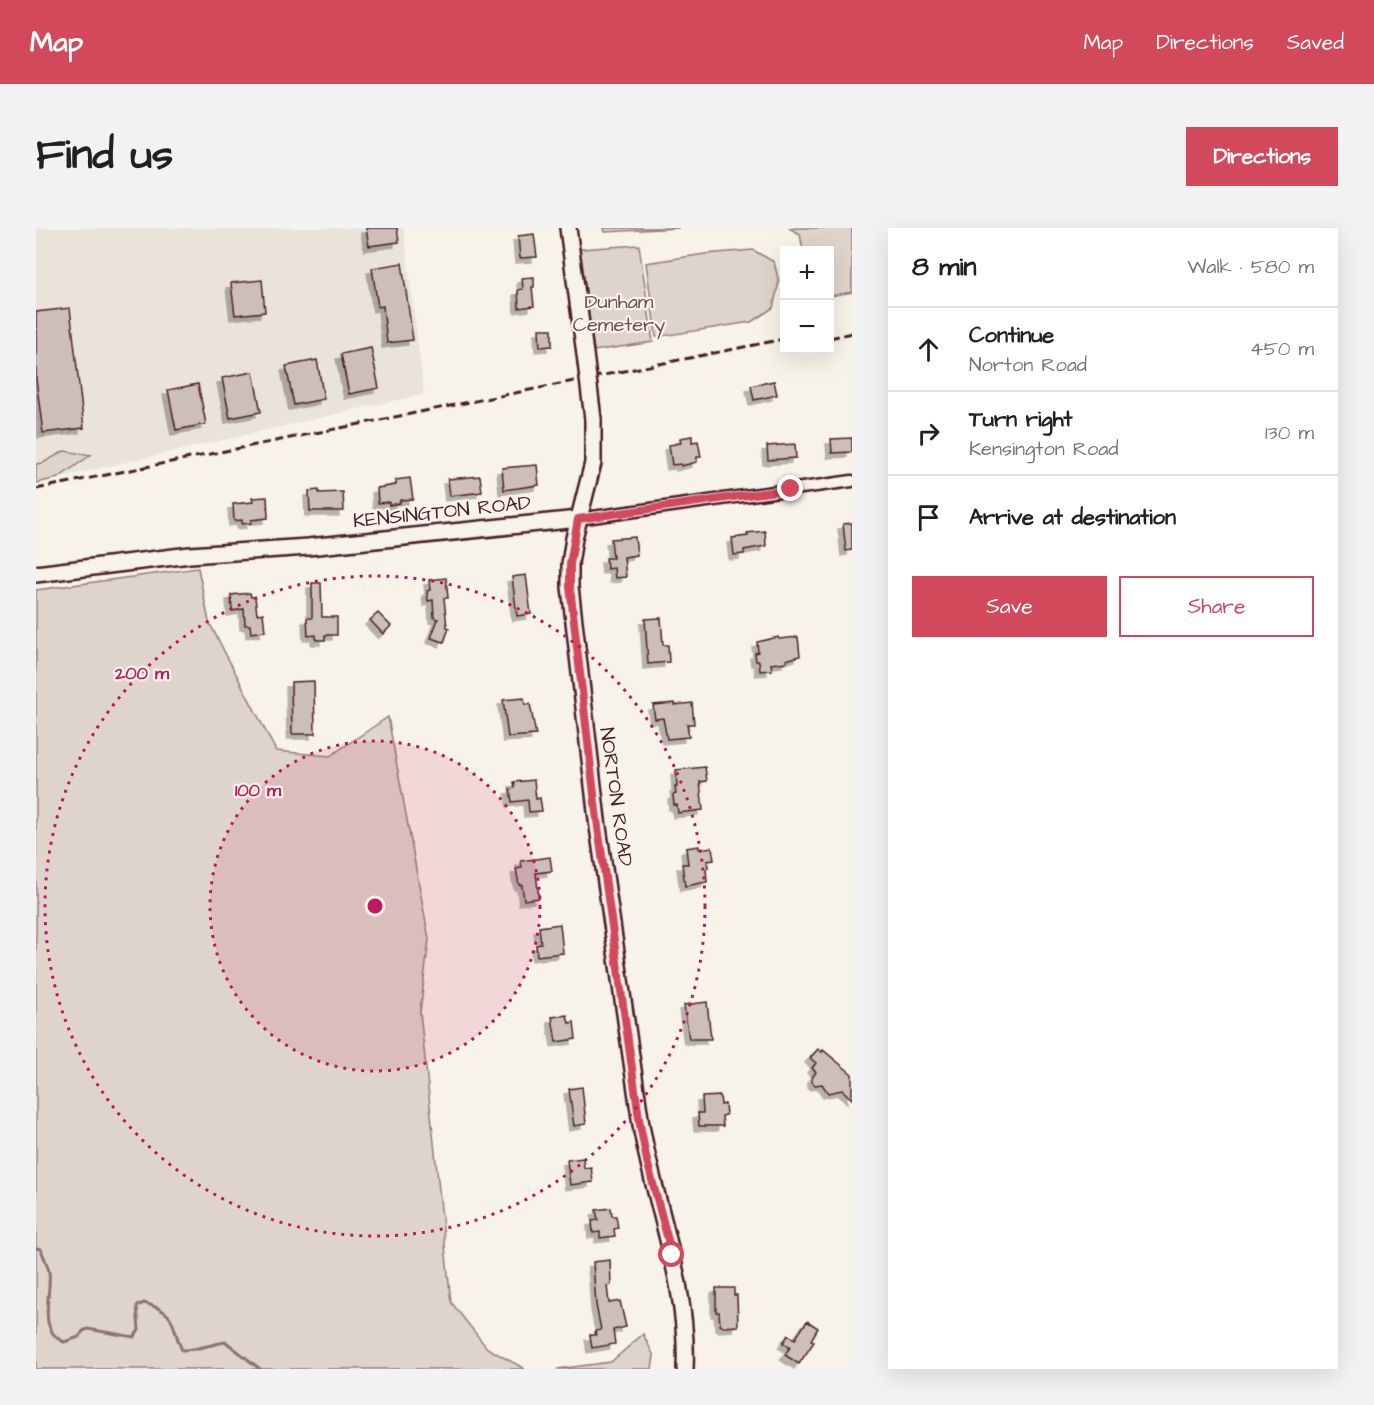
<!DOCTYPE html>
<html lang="en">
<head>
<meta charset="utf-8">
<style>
	:root { --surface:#fff; --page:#f2f2f2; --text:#202124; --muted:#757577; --line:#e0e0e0; --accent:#d1495b }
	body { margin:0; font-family:"Architects Daughter",sans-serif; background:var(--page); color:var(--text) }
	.controls { position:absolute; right:18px; top:18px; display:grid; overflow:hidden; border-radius:0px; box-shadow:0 6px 24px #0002 }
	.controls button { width:54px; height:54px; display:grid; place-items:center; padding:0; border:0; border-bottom:2px solid var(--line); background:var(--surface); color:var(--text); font:30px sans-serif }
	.stop { position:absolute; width:18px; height:18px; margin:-14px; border:4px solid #d1495b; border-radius:50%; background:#fff }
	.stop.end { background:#d1495b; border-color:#fff; box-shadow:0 2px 6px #0008 }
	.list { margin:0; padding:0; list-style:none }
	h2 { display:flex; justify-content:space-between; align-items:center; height:78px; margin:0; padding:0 24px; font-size:26px }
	h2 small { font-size:20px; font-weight:400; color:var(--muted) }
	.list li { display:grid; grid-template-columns:39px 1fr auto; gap:18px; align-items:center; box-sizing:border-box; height:84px; padding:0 24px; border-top:2px solid var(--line) }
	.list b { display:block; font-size:22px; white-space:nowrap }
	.list p { margin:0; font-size:20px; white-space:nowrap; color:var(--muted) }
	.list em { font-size:20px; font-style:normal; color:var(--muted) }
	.actions { display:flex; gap:12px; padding:18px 24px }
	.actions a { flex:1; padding:14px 0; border:2px solid var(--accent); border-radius:0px; text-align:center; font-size:21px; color:var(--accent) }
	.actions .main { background:var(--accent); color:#fff }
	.icon { flex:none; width:33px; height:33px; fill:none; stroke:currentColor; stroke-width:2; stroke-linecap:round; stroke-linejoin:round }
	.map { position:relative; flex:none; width:816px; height:1141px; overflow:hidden; border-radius:0px }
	header { display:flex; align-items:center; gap:36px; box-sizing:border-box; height:84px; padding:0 30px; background:var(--accent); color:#fff }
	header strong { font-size:28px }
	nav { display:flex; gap:33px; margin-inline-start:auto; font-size:21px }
	.intro { display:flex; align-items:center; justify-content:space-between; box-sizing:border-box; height:144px; padding:0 36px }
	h1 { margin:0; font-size:42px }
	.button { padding:15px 27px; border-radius:0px; background:var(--accent); color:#fff; font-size:21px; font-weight:700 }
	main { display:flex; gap:36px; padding:0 36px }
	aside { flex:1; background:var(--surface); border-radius:0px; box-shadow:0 6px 24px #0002 }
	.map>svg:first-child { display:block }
	.built { fill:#eae3da }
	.green { fill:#ded4cc; stroke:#947a7c; stroke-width:1.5 }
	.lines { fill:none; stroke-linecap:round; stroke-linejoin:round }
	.stream { stroke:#8e7275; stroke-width:3 }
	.building { fill:#ccbfb9; stroke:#4a1f2b; stroke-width:1.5; filter:url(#shadow) }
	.street-casing { stroke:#4a1f2b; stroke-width:15 }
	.secondary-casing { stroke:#4a1f2b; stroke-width:20 }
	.street { stroke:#f7f3e8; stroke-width:10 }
	.secondary { stroke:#f7f3e8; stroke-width:15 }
	.rail { stroke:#4a1f2b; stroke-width:3; stroke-dasharray:9 4.5; stroke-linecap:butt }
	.secondary-bridge-casing { stroke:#4a1f2b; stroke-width:20; stroke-linecap:butt }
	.secondary-bridge { stroke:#f7f3e8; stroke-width:15 }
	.route { stroke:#d1495b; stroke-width:8 }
	.ring { fill:none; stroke:#c2185b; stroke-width:3; stroke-dasharray:3 6 }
	.labels { text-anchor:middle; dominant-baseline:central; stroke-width:4.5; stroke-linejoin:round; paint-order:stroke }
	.park-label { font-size:20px; fill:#6f4c53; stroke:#f7f3e8 }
	.street-label { font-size:20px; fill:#4a1f2b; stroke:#f7f3e8 }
	.centre { fill:#c2185b; stroke:#f7f3e8; stroke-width:3 }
	.ring-label { font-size:18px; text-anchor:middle; font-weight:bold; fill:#c2185b; stroke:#f7f3e8; stroke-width:4.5; stroke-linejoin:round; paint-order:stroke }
</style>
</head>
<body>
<header>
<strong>Map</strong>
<nav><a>Map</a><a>Directions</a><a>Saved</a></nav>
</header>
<div class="intro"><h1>Find us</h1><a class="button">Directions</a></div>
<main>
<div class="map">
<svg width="816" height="1141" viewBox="0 0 816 1141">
	<defs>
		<filter id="shadow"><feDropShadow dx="-5" dy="5" stdDeviation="0" flood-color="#0004"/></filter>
	</defs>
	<rect width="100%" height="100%" fill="#f7f3e8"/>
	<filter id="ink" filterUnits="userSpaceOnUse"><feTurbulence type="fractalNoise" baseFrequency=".0167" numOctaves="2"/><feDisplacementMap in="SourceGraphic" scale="12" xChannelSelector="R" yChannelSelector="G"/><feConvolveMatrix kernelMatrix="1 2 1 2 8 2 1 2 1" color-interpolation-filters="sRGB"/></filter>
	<g filter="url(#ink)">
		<path class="built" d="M0,0H368L388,166L22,250L55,228L28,223L7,235L0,236Z"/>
		<path class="green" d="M568,0H643L569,4Z
			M753,0H816V64L794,68V22H767L764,6Z
			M603,17L617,114L558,123L544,21Z
			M717,22L738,34L743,54L737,80L715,94L620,109L610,35L669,26Z
			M28,223L55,227L22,250L0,255V236L7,235Z
			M162,340L173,394L240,523L294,528L352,489L393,711L384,784L415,1074L451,1120L489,1141H0V362Z
			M607,1106L618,1128L616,1141H521L575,1134Z"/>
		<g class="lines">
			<path class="stream" d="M0,1020L5,1021C7,1028 12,1037 13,1044C16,1067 0,1102 28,1114L43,1109L47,1103L52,1101L98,1109L103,1102L101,1078L108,1075C143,1085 134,1096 146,1122C161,1122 175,1116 190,1114L224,1141"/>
		</g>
		<path class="building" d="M330,0H361L363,14L333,18Z
			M498,6L501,29L484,30L482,8Z
			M366,35L377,112L351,115L347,78L342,79L336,40Z
			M498,49V59H496L498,78L483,80L482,62L487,61L486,50Z
			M226,52L229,84L199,87L195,55Z
			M34,80L48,200L7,205L0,151V84Z
			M503,101H516V118L504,119Z
			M335,120L343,160L313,166L305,126Z
			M281,132L288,171L258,177L250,138Z
			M217,144L225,184L194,190L186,150Z
			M738,153L741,167L718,172L715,158Z
			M162,156L170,196L140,202L132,162Z
			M656,208V214L662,213L665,229H661V234L645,238V236L636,237L633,217L645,215L644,210Z
			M816,210V224L796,225L795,211Z
			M759,216L760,230L732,232L731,218Z
			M501,237L503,257L468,262L466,240Z
			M444,248L446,264L414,268L412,251Z
			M374,250L377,271L364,272V275L353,277V274L342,275L341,260L360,257V252Z
			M283,262V265L307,264L308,283H274L273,263Z
			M231,269L232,290L215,292V295L206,296V292L198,293L197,276L217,274L216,270Z
			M816,295V322L810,323L807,296Z
			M729,303L730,318L708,322V326L698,327L696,310L712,308L711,305Z
			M599,309L601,327L588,329L590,349L579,350L578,340L571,341L570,330H577L575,311Z
			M490,347L495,386L481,388L476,349Z
			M410,350L412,370H408L411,399L413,400L408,414L395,410L402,391L398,390L397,372L392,373L391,363L394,362L393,352Z
			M276,355H285L286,389H301V407H289V412H280V407L272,408L271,390H276Z
			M214,365L215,369H219L221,386L227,385L229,403L215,405L214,397H209L208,381L196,383L195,367Z
			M342,385L355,398L347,406L334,392Z
			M625,390L627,417H632L633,434L612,436L609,391Z
			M742,409L743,411L762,409L764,428L750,432L751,434L735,436L736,442L724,443L723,433H720L719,425L722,424L721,414Z
			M278,453L279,506H256L255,454Z
			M488,470L489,477L494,476L500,507L472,509L467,472Z
			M639,475V477L656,475L658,496H651L653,509L631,511L627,490L619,491L617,477Z
			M669,539L671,553L664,554L667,582L642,585L641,577H638L637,567L640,566L639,559H641L640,542Z
			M498,552L500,571L504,570L506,583L493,584L492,572L476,574L474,561L479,560L478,554Z
			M663,618V621L676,619L678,632L671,633L672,640L670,641L671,654L649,658L646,636H652L650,620Z
			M514,629L516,643L500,645L503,670L488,672L486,657H483L480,641L486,640L485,633Z
			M524,696L527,725L501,728L500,717L505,716L503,699Z
			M671,774L675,811H653L648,777Z
			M531,787L533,795L538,794L540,811L520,814L516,789Z
			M782,821L786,824L787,822L816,846V871L806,862L792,865L786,856L779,857L776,854V850L780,844L776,840L780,835L774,830Z
			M546,859L550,896L538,898L533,861Z
			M684,868L685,877L689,876L690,887L686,888L687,898H663L662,885H667L666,869Z
			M547,930L548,940L555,939L557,954L534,957L531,932Z
			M575,980L576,988H580L582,1000L578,1001L579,1008L564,1010V1004L557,1005L556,993L562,992L560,982Z
			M574,1032L575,1057L571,1058L573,1075L584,1073L590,1099L577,1102L579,1116L556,1120L554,1107H560L559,1103L565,1102L560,1077L557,1034Z
			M680,1060H698V1067H701L702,1098L688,1099L684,1097L683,1084H680Z
			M771,1093L782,1100L775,1112L778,1114L763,1136L749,1127L754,1119L747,1115L752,1107L759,1111Z"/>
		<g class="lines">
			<g class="street-casing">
				<path id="street" d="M542,291L816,253"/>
			</g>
			<g class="secondary-casing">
				<path id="secondary" d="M532,0L549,126
					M557,191V235L538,310L534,336V359L561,592L605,897C619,979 653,1057 649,1141
					M0,346L154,327L272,319L542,291"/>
			</g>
			<use href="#street" class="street"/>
			<use href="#secondary" class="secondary"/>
			<path class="rail" d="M794,110L816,105
				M0,261L748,111"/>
			<g class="secondary-bridge-casing">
				<path id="secondary-bridge" d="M549,126L557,191"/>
			</g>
			<use href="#secondary-bridge" class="secondary-bridge"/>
		</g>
	</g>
	<g class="lines" filter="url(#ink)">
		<path class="route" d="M636,1027L611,933L604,897L561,592L534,359V336L542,291L755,261"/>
	</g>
	<circle cx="339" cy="678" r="165" fill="#c2185b" fill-opacity=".12"/>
	<g class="ring">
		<circle cx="339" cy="678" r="165"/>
		<circle cx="339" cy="678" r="330"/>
	</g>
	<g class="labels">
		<g class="park-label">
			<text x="583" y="74">Dunham<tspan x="583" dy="23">Cemetery</tspan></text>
		</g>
		<g class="street-label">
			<text transform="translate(406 284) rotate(-6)">KENSINGTON ROAD</text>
			<text transform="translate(580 569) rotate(82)">NORTON ROAD</text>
		</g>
	</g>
	<circle cx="339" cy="678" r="9" class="centre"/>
	<g class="ring-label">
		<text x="106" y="451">200 m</text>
		<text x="222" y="568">100 m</text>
	</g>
</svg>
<div class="controls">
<button>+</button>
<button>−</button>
</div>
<div class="stop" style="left:636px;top:1027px"></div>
<div class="stop end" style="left:755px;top:261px"></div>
</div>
<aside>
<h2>8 min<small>Walk · 580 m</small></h2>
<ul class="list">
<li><svg class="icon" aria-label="ahead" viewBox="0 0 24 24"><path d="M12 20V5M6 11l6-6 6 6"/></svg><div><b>Continue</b><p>Norton Road</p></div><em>450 m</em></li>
<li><svg class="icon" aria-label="right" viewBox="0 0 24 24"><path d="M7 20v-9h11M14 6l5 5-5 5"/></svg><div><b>Turn right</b><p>Kensington Road</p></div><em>130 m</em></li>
<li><svg class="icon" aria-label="arrive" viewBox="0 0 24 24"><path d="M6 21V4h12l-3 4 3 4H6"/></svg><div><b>Arrive at destination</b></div></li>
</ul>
<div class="actions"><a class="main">Save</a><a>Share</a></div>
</aside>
</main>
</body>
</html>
